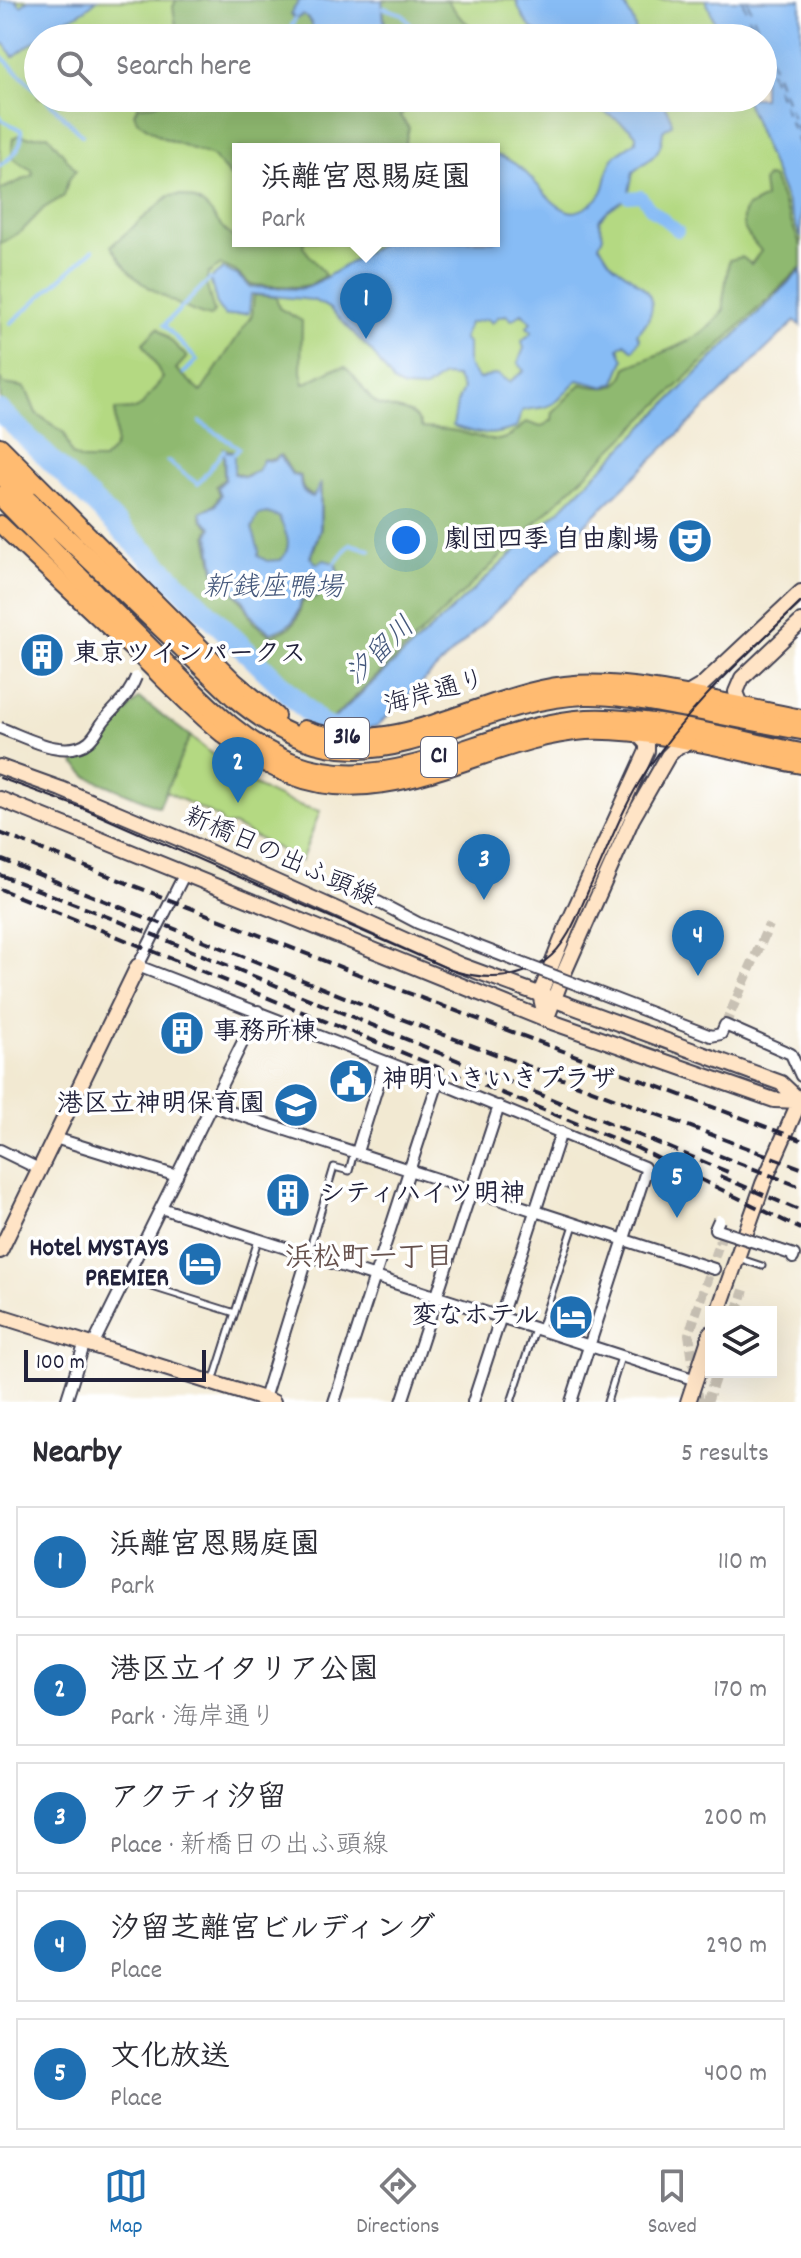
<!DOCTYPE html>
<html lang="en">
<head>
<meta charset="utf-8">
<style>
	:root { --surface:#fff; --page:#f2f2f3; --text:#2b2b33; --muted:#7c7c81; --line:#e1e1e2; --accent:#1f6fb2 }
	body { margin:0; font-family:Dekko,"Klee One",sans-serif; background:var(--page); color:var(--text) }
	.controls { position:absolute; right:24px; bottom:24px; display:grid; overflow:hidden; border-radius:0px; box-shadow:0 8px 32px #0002 }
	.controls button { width:72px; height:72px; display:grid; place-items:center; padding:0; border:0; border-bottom:2px solid var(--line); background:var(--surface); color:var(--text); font:40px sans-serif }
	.scale { position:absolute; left:24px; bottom:20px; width:182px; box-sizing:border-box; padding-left:8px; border:4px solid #22223b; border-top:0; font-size:22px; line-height:28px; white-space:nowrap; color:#22223b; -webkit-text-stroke:6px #fff; paint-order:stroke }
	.you { position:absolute; left:406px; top:540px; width:28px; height:28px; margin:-20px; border:6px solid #fff; border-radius:50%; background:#1a73e8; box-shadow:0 0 0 12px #1a73e833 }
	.badge { display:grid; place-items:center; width:52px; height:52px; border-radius:50%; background:var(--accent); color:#fff; font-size:26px; font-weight:700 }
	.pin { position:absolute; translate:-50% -66px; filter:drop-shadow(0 2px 4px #0008) }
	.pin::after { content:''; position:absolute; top:42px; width:28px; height:24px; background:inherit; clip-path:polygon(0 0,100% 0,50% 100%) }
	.popup { position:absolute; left:232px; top:143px; width:268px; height:104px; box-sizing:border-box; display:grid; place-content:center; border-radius:0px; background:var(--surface); filter:drop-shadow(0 2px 6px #0005); font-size:26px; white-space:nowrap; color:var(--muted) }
	.popup b { font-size:30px; color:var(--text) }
	.popup::after { content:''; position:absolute; left:50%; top:100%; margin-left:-16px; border:16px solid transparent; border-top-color:var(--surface) }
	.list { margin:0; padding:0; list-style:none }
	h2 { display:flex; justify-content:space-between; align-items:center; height:104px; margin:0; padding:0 32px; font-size:34px }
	h2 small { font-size:26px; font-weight:400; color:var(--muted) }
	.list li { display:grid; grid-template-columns:52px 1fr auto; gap:24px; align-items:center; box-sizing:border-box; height:112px; margin:0 16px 16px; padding:0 16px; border:2px solid var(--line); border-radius:0px }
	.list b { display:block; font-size:30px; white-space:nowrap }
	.list p { margin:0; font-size:26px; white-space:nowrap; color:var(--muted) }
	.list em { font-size:26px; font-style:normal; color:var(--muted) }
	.icon { flex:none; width:44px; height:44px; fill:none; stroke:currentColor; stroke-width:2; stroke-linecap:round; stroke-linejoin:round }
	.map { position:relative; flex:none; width:801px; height:1402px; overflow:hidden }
	.search { position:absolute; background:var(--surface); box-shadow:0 8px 32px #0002; left:24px; right:24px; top:24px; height:88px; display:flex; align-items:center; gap:20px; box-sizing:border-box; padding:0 28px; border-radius:44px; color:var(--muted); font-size:30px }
	.sheet { height:744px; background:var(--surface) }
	nav { display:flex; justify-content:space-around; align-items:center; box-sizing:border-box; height:112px; border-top:2px solid var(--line); background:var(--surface); font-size:22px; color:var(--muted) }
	nav a { display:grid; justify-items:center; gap:4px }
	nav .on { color:var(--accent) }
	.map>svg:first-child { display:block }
	.green { fill:#b4d982; stroke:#6b7e5e; stroke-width:2; fill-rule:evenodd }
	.forest { fill:#8fb970; stroke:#586e56; stroke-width:2; fill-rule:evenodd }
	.water { fill:#87bcf5; stroke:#546f98; stroke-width:2; fill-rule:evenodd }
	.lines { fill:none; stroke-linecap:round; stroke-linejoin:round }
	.stream { stroke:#87bcf5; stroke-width:4 }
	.canal { stroke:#87bcf5; stroke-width:12 }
	.river { stroke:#87bcf5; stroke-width:22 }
	.ferry { stroke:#45587c; stroke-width:2; stroke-dasharray:10 8; stroke-linecap:butt }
	.street-tunnel { stroke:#c8c1b4; stroke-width:10; stroke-dasharray:10 5; stroke-linecap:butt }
	.lane-casing { stroke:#414052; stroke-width:9 }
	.street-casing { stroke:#414052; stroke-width:14 }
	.secondary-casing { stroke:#414052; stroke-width:18 }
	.primary-casing { stroke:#414052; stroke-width:20 }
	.highway-casing { stroke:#414052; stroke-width:22 }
	.lane { stroke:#fff; stroke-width:5 }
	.street { stroke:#fff; stroke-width:10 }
	.secondary { stroke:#ffe4c6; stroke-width:14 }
	.primary { stroke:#ffbb71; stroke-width:16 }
	.highway { stroke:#ffbb71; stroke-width:18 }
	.tram { stroke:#22223b; stroke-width:2 }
	.rail { stroke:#22223b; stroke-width:4; stroke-dasharray:12 6; stroke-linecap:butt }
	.street-bridge-casing { stroke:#414052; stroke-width:14; stroke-linecap:butt }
	.street-bridge { stroke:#fff; stroke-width:10 }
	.labels { text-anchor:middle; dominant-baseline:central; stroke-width:7; stroke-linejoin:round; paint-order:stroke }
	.shield { fill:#fff; stroke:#646476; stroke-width:2 }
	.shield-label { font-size:24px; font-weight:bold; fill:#22223b }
	.poi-label { font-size:26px; font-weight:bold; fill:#22223b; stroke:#fff; text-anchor:end }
	.street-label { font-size:26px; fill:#22223b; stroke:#fff }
	.water-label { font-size:28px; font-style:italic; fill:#45587c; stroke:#fff }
	.neighbourhood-label { font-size:28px; font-weight:bold; fill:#67524e; stroke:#fff }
</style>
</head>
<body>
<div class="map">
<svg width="801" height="1402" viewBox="0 0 801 1402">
	<rect width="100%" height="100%" fill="#fff"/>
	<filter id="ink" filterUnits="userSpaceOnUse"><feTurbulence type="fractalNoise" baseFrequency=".0125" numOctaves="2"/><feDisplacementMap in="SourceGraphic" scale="16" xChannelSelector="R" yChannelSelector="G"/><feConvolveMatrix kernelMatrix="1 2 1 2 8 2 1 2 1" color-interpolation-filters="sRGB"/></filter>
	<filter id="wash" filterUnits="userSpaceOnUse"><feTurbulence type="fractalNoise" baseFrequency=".006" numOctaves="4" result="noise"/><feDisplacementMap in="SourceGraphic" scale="32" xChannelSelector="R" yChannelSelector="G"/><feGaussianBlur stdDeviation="1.8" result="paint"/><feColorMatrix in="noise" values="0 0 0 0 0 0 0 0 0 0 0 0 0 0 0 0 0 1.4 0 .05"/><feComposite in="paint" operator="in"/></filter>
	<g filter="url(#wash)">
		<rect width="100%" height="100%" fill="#f2e9d2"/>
		<path class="green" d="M0,0H706L721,38H38V98H745L801,238V270L561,509L326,726L0,408ZM238,149H494V241H238Z
			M190,736C232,772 264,798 320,811L301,861L233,825L224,826L219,818L165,791Z"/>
		<path class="forest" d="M176,0H300L291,14L295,19L303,15C312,21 314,27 314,38H178L173,7Z
			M382,0H447L460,17L485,38H380L385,24Z
			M168,98H416L400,116L409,128L404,149H238V185L212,156L161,137L137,121L134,113L138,106L154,105Z
			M19,135L28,137L48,135L76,170L68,181L64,196L44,208L22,231L0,244V190L33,175L32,170C14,160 9,161 13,138Z
			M766,177L773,178L801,246V267L326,725L0,409V377L4,384L23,387L27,391L36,413L64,433L72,455L82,460H103L113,450L116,443L115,410L136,409L142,405L163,378L143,343L158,328L187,357L176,369L201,392L252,315L254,295L276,297L279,308L302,321L301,372L304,384L333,369L345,367C359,378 367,400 380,405C397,411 415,407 422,428C433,429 445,429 455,431C488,437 498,452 526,422L541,427L552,420L553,412L581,384C602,389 620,392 627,367C659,353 706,341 724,309L723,301L729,260L742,257L751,264L761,251C751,238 736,227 746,208L765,198L763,182ZM223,448L233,452V472L244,476L258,470L263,459H273L281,455L292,473L301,476C301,487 303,492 314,496L321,486V529L311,558L318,565L325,561L337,564L341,581L327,584L316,598L302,602C298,623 292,629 271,636L253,622L243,603L214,571L207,535L210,527L202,520L200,512L214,505L220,494L216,486L224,479Z
			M180,195C215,202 210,221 234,238L238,237V241H304L303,247L325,275L310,285L297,287L251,285L235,271L221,265L208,274L206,283L214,312L210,317C188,312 152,291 135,277C126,269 118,256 111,246L169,196Z
			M267,513L279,517C286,534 294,544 281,560L267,561L258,556L259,551L252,528L258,515Z
			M139,698L190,736L159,807L88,777L74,763L97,743Z"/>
		<path class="water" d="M0,0H15L21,6L29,0H97C84,12 71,20 53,22L41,36L13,57L6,45L0,42Z
			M300,0H382L384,23L380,38H314C314,27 312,20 303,15L295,19L291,13Z
			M516,0H621C628,12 638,23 635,38H561L562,36C554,32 550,35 541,33C527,30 520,12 516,0Z
			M706,0H801V238L745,98H763V38H721Z
			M583,98H662C664,108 671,113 672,124L663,131C661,157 651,157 633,172L628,197L607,211L599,220L603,236L599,245C605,251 607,260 614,265C642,286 670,299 637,334L640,339L633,350L625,343L619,348L624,360L615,382L605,387L578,380C567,388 561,402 548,406C540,409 532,408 522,411L516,428C489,437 480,435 453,426L457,403L463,389L456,377L443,376L425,389L404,388L394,383L372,352L329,308L313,300L251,294L249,313L225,316L218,308L210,279L223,269L237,275L250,287L299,289L311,286L386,241H494L496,155C532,165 542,202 569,211C580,215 599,200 603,190C608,178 606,166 616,155C621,150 630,146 636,141V135L631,129ZM522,313L531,322L527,327L532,332L522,341L524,348L518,363L524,371L509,382L497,374L479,379L468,365V344L463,339L469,323L488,319L492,323L498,317L506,315L512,320Z
			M801,270V326L795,321L377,726L354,731L326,726L561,509Z
			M224,450L234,454V474L245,477L258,471L263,460L273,461L280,456L292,475L300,477C300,488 302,493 313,497L320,485V529L310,557L317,564L324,560L335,563L339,580L326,582L315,596L301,600C297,621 291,626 271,633L254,619L244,601L215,570L209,535L212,527L203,520L201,512L215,506L221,495L218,487L225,480ZM267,513L279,517C286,534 294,544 281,560L267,561L258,556L259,551L252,528L258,515Z"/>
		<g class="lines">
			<path class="stream" d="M384,8L402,14L421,38
				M283,38L288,34L295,19
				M0,55L38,92
				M45,98L82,135
				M0,116L2,120L21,130C24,146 13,157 0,165
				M11,323L93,250
				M184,373L197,360L164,325L210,279
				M200,422L239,448L234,454
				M167,461L198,484L224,450
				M335,563L350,544L370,550"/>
			<path class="canal" d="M628,197L641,196L650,208L678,231"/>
			<path class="river" d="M0,411L324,727L346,731L349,728"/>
			<path class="ferry" d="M742,0L757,38
				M747,0L762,38
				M763,41L801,139
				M763,54L801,150"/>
		</g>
	</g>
	<g filter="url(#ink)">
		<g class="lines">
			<path class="street-tunnel" d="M725,1025L769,925
				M737,1312L744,1290
				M699,1402L689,1334L720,1240L717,1238
				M707,1402L717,1372"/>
			<g class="lane-casing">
				<path id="lane" d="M308,1254L334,1167L349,1171L354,1152
					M741,1259L762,1266
					M127,1279L235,1313
					M540,1329L574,1225
					M213,1382L258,1240
					M511,1402L535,1329
					M607,1402L621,1357"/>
			</g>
			<g class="street-casing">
				<path id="street" d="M184,875L138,966L438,1082L644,1167L646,1171L571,1402
					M378,902L418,923L529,966
					M638,1008L711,1036L721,1034L725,1025L791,1054L801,1076
					M209,1105L714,1269
					M55,1138L177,1176
					M0,1150L39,1169
					M357,1152L385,1062
					M161,1208L696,1380
					M779,1250L794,1255L793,1258
					M93,1345L258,1011
					M66,1402L85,1342
					M263,1402L308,1256
					M334,1402L438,1082
					M402,1402L499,1106
					M473,1402L561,1132"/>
			</g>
			<g class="secondary-casing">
				<path id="secondary" d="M684,696L701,686L801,592
					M742,707L736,692L742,678L801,622
					M638,734L647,744V751L568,924L540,994L546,1020L774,1100L800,1101
					M0,767L61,789L180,839L460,965L781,1083L800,1101
					M0,799L546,1020L563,975L632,819L668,756L678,746L687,743
					M0,1251L138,966
					M718,1312L763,1184L801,1098
					M0,1316L273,1402
					M688,1402L711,1333"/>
			</g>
			<g class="primary-casing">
				<path id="primary" d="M0,446L235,682L276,716
					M0,524C48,570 96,615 145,661C189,704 233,753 292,776C391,815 488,737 586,731C651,728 736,752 801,765
					M304,729C393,761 478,695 565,685C634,677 732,705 801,718"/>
			</g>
			<g class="highway-casing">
				<path id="highway" d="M0,456L28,486
					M0,474L234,697C370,812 447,701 585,695C619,694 654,702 687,708C725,716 763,723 801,730
					M0,496C52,549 104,603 157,655C198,695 238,742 293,763C394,801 487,725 587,719C651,716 737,740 801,753"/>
			</g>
			<use href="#lane" class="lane"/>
			<use href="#street" class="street"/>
			<use href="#secondary" class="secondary"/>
			<use href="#primary" class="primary"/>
			<use href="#highway" class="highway"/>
			<path class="tram" d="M0,778L82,808L451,970C483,980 517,981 545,961C568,944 578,914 589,889C607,851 622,808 645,773C687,708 746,656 801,602"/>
			<path class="rail" d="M0,833L368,978L801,1140
				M0,859L372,1008L801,1168
				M0,875L144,931L733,1174
				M0,889L637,1148L801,1229
				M702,1149L801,1187
				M720,1176L801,1211"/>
			<g class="street-bridge-casing">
				<path id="street-bridge" d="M0,728C24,736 65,761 89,741C97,734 100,724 107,717C121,701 128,697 136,677
					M529,966L638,1008
					M719,1220L715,1229L779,1250"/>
			</g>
			<use href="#street-bridge" class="street-bridge"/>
		</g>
	</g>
	<defs>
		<g id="theatre-disc" transform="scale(2.3)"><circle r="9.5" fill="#1f6fb2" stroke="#fff"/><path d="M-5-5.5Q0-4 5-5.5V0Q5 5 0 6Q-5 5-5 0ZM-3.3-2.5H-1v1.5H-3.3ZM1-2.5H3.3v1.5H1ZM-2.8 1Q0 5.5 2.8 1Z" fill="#fff"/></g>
		<g id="building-disc" transform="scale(2.3)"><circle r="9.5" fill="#1f6fb2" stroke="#fff"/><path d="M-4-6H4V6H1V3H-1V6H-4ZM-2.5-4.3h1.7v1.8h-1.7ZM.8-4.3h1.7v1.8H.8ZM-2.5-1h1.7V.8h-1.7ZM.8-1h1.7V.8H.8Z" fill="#fff"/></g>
		<g id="civic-disc" transform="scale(2.3)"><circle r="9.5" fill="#1f6fb2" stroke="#fff"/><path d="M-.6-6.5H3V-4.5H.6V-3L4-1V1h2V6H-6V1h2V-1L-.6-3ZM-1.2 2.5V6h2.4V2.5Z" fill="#fff"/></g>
		<g id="school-disc" transform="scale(2.3)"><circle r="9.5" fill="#1f6fb2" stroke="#fff"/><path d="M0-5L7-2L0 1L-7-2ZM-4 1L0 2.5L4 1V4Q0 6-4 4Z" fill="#fff"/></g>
		<g id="hotel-disc" transform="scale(2.3)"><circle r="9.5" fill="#1f6fb2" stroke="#fff"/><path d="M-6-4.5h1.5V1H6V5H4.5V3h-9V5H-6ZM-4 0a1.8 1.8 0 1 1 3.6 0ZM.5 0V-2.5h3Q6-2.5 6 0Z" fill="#fff"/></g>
	</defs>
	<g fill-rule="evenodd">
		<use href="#theatre-disc" x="690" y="541"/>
		<use href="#building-disc" x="42" y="655"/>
		<use href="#building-disc" x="182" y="1033"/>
		<use href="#civic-disc" x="351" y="1081"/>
		<use href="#school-disc" x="296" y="1105"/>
		<use href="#building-disc" x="288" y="1195"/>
		<use href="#hotel-disc" x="200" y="1264"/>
		<use href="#hotel-disc" x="571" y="1317"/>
	</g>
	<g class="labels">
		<g class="shield">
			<rect x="325" y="718" width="44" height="40" rx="6"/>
			<rect x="421" y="737" width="36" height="40" rx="6"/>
		</g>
		<g class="shield-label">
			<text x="347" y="738">316</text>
			<text x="439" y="757">C1</text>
		</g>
		<g class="poi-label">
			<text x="659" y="541">劇団四季 自由劇場</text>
			<text x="73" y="655" text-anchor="start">東京ツインパークス</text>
			<text x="213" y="1033" text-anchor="start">事務所棟</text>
			<text x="382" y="1081" text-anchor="start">神明いきいきプラザ</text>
			<text x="265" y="1105">港区立神明保育園</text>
			<text x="319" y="1195" text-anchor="start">シティハイツ明神</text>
			<text x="169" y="1249">Hotel MYSTAYS<tspan x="169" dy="30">PREMIER</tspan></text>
			<text x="540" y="1317">変なホテル</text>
		</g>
		<g class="street-label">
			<text transform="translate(435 694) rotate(-16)">海岸通り</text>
			<text transform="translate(280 858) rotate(24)">新橋日の出ふ頭線</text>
		</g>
		<g class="water-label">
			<text x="273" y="590">新銭座鴨場</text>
			<text transform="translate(382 653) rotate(-44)">汐留川</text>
		</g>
		<g class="neighbourhood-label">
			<text x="369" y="1260">浜松町一丁目</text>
		</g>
	</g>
</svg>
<div class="controls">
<button><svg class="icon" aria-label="layers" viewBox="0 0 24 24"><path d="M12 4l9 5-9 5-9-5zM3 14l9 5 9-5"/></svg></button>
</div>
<div class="scale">100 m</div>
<div class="you"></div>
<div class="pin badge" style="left:366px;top:339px">1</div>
<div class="popup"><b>浜離宮恩賜庭園</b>Park</div>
<div class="pin badge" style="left:238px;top:803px">2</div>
<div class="pin badge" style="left:484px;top:900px">3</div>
<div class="pin badge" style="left:698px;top:976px">4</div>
<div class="pin badge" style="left:677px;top:1218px">5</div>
<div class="search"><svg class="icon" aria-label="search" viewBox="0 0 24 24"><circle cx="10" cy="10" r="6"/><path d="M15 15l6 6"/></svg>Search here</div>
</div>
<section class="sheet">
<h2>Nearby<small>5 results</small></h2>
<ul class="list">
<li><span class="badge">1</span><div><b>浜離宮恩賜庭園</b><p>Park</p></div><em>110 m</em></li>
<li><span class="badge">2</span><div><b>港区立イタリア公園</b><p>Park · 海岸通り</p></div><em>170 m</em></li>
<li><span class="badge">3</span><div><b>アクティ汐留</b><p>Place · 新橋日の出ふ頭線</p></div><em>200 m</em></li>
<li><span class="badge">4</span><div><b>汐留芝離宮ビルディング</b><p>Place</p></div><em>290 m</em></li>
<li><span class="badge">5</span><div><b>文化放送</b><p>Place</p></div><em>400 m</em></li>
</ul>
</section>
<nav>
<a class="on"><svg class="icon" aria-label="map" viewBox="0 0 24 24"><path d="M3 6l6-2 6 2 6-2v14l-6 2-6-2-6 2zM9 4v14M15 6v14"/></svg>Map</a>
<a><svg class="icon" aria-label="directions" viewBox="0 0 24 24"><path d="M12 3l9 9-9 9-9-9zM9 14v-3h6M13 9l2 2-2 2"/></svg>Directions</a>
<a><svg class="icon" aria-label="saved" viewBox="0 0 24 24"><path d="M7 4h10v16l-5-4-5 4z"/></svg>Saved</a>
</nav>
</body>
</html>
